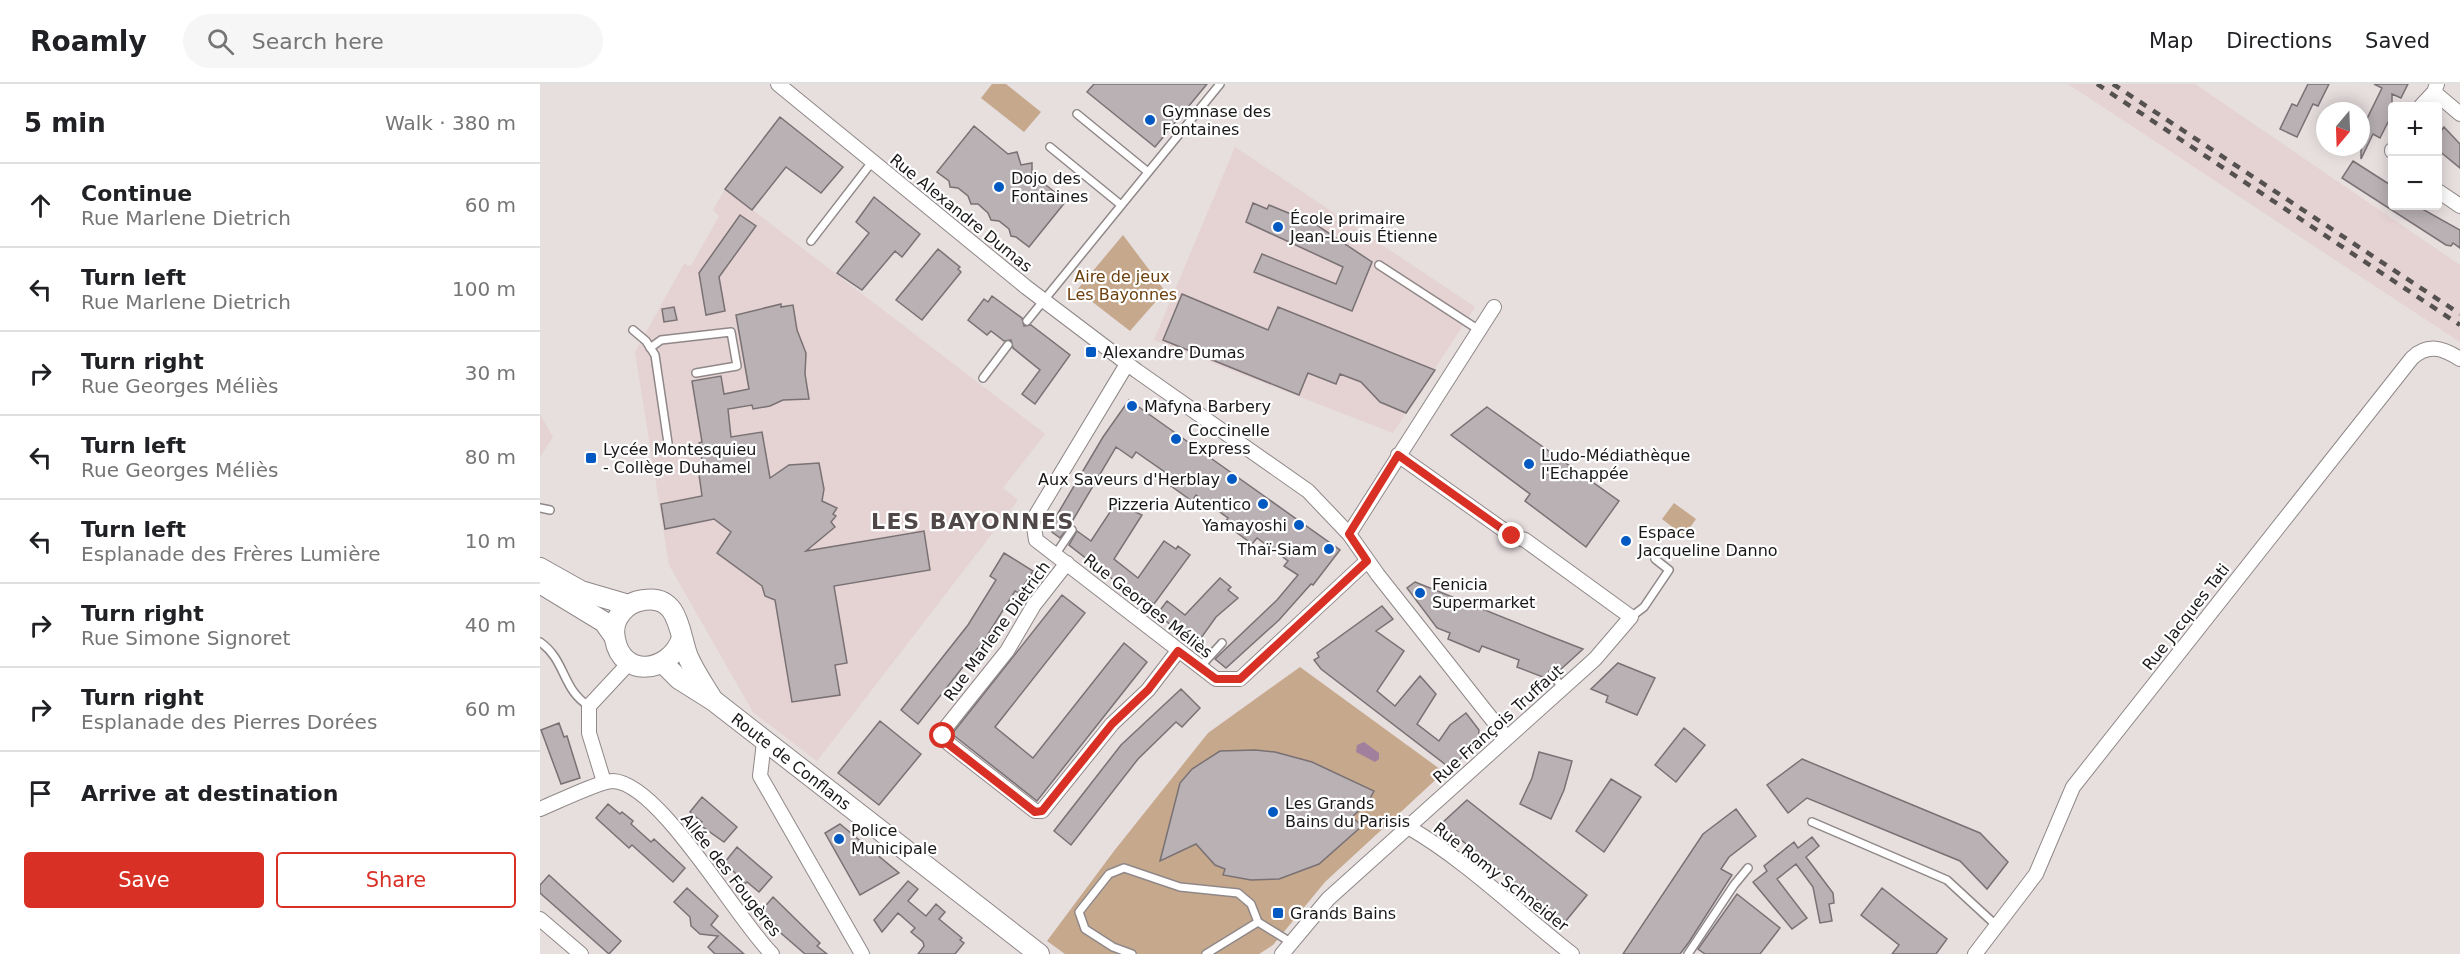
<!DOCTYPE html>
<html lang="en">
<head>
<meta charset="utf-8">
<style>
	:root { --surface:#fff; --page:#f6f6f6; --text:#202124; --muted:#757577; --line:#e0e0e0; --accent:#d93025 }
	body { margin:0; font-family:"DejaVu Sans",sans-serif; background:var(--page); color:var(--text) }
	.controls { position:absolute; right:18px; top:18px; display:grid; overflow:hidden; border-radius:6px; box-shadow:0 3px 15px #0003 }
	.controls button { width:54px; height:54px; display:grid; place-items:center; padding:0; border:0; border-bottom:2px solid var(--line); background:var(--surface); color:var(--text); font:30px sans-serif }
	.compass { position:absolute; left:1776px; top:18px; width:54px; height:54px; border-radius:50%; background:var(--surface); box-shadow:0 3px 15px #0003; rotate:199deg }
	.stop { position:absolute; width:18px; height:18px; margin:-14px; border:4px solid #d93025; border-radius:50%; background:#fff }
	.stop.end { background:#d93025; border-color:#fff; box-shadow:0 2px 6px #0008 }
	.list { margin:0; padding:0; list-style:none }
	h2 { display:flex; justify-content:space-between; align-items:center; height:78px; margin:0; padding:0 24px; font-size:26px }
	h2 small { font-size:20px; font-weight:400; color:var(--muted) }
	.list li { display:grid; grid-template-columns:39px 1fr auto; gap:18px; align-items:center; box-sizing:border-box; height:84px; padding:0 24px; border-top:2px solid var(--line) }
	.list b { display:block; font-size:22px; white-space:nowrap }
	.list p { margin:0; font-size:20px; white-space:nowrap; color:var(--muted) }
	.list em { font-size:20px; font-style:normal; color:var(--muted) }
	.actions { display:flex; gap:12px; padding:18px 24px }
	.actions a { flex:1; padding:14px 0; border:2px solid var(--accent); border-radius:6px; text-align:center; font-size:21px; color:var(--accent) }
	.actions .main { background:var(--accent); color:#fff }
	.icon { flex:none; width:33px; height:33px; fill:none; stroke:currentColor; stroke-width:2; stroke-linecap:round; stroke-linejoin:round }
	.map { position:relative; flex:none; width:1920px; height:870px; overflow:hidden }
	header { display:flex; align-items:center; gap:36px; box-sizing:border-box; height:84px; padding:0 30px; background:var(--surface); border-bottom:2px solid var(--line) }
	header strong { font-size:28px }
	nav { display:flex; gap:33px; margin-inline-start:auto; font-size:21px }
	.search { width:420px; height:54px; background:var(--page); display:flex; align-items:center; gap:15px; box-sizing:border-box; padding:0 21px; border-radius:33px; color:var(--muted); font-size:22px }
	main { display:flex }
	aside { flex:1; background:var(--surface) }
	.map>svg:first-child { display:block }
	.built { fill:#e5d2d2 }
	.green { fill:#c6a88c }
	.water { fill:#a0809d }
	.building { fill:#b9b1b4; stroke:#797174; stroke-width:1.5 }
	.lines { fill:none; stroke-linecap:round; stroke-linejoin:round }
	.lane-casing { stroke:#908888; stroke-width:10 }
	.street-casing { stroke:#908888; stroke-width:16 }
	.secondary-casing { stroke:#908888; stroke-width:22 }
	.lane { stroke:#fff; stroke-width:7 }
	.street { stroke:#fff; stroke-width:14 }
	.secondary { stroke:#fff; stroke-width:20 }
	.rail { stroke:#565151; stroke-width:4.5; stroke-dasharray:8 8; stroke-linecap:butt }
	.route { stroke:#d93025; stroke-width:8 }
	.poi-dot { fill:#0259c2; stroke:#fff; stroke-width:2 }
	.labels { text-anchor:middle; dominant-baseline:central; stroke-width:4.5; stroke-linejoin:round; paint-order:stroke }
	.poi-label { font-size:16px; fill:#1a1717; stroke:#fff; text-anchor:start }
	.street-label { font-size:16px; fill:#1a1717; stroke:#fff }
	.park-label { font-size:16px; fill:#6c400d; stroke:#fff }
	.district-label { font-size:22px; font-weight:bold; letter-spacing:1.5px; fill:#4f4748; stroke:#fff }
</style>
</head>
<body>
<header>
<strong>Roamly</strong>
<div class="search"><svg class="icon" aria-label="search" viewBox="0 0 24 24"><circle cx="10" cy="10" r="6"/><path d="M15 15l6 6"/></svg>Search here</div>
<nav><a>Map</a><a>Directions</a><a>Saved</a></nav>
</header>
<main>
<aside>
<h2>5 min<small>Walk · 380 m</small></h2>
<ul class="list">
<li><svg class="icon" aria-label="ahead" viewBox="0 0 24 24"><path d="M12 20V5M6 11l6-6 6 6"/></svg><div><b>Continue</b><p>Rue Marlene Dietrich</p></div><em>60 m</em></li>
<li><svg class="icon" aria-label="left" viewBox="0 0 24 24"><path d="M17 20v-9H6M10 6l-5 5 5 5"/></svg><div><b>Turn left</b><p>Rue Marlene Dietrich</p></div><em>100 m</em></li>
<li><svg class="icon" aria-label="right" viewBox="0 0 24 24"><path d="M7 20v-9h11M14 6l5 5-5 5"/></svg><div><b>Turn right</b><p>Rue Georges Méliès</p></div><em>30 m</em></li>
<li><svg class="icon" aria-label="left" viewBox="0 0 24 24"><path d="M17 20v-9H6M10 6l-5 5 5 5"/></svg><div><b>Turn left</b><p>Rue Georges Méliès</p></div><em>80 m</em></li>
<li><svg class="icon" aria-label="left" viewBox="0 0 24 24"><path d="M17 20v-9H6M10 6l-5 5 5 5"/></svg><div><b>Turn left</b><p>Esplanade des Frères Lumière</p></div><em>10 m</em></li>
<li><svg class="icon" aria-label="right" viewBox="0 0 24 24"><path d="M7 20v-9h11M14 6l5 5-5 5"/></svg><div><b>Turn right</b><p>Rue Simone Signoret</p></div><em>40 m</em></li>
<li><svg class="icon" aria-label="right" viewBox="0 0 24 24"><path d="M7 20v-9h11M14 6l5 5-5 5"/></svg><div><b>Turn right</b><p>Esplanade des Pierres Dorées</p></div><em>60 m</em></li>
<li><svg class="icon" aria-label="arrive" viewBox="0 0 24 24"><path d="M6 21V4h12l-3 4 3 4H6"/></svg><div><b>Arrive at destination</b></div></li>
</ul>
<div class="actions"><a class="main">Save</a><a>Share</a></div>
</aside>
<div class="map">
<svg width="1920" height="870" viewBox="0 0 1920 870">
	<rect width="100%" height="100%" fill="#e7dede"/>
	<path class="built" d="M1528,0H1655L1920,181V258Z
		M695,63L935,223L853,349L614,256Z
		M185,105L505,350L463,404L478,416L277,677L213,628L129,481L95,268L144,180L151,182L179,132L173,126Z
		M0,330L13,353L0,373Z"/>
	<path class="green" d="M452,0H466L501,28L484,48L441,14Z
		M583,151L625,207L590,247L537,206Z
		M1134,419L1156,435L1144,452L1122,435Z
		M760,583L904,688L785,798L733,861L719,870H525L507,857L574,767L668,649Z"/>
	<path class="water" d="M824,658L839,669V675L835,678L816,668L817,661Z"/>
	<path class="building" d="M554,0H667L615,63L547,8Z
		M1768,0H1789L1778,22L1773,20L1757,53L1740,45L1752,20L1757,22Z
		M1834,0H1868L1861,14L1852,10V30L1840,54L1833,50L1821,75V47L1842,4Z
		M240,33L303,83L281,109L246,83L212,126L185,105Z
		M434,42L468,70L477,68L481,81L492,79V90L526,117L489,163L476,153L471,152L469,145L459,137L451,136L448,129L438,120H431L428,112L418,104L410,103L409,97L397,88Z
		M1904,43L1920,60V84L1898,66V51Z
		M1813,77L1852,102V122H1877L1920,146V164L1913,159L1911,162L1906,161L1802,94Z
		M334,113L380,150L362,173L355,167L322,206L297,189L329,149L316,138Z
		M713,119L727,125L729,121L775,140L832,178L812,227L714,188L722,170L796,200L803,183L706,138Z
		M200,131L216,142L179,193L185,227L166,231L159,189Z
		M398,165L420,183L418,185L421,188L382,236L356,216Z
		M642,210L728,246L738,223L895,286L866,329L840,318L821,298L800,290L796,300L768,289L759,311L623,256Z
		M452,212L482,234L484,242L491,241L530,271L495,320L482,310L500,286L473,264L471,256L464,257L451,247L447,251L428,236L444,215L448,218Z
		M241,220V223L253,221L257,246L266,269L265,290L269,315L243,316L230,322L213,325L212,321L188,325L191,353L222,348L230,394L249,381L279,379L284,405L282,417L297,424L293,430L296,432L291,438L295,443L266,467L384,447L390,486L294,502L307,579L295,581L300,611L252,618L235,516L225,512L222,502L177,469L191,448L174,435L125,445L121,420L162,412L158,383L163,382L159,359L162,358L152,297L181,292L184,310L209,305L196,231Z
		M134,223L137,236L124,238L122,225Z
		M589,316L800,466L773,501L771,500L739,536L686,584L675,575L737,516L758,491L744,482L748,477L717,454L712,460L684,439L688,434L656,411L652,417L624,397L629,391L596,368L592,374L576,363L530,441L520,454L512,448L515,443L511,441L563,353Z
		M947,323L1079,417L1046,463L985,417L990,410L911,351Z
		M576,419L602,431L574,475L598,494L624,457L636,465L638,462L650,471L614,520L601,511L598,515L529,461L537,447L551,457Z
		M464,469L493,487L479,509L475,507L445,555L378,640L361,626L428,541L456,496L450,492Z
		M680,494L691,503L688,506L698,514L676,533L656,561L617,530L627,517L645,531Z
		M875,498L1012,553L1043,565L1019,587L1013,585L1009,587L1008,595L977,583L979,576L942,562L939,568L908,555L910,549L897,544L867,504Z
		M522,511L545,529L455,643L493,674L584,559L607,578L497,717L412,650Z
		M842,522L853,535L836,547L864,567L837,607L855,622L880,592L896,610L877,640L899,657L910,641L926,629L939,646L938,659L910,684L781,585L774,576L779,573L777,569Z
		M1078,579L1115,594L1097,631L1066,618L1068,612L1051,605Z
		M641,605L660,624L642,643L636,638L598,675L531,761L514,747L581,661Z
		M340,637L381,670L339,721L298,689Z
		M19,639L24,653L27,652L40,694L21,700L1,646Z
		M1144,644L1165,661L1136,698L1115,681Z
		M715,666L735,668L772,678L834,707L828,718L812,733L822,742L779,780L739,795L711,796L683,791L685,785L675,781L656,760L620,777L640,699L652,685L680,667Z
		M999,668L1032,677L1024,706L1011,735L980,720L992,694Z
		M1262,675L1440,749L1468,778L1447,805L1420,777L1267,714L1248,729L1227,701Z
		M1071,695L1101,713L1064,768L1036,747Z
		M162,713L197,743L184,758L160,741L162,738L150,728Z
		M927,716L1047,811L1025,838L901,740Z
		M68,720L80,730L82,728L93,737L91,740L111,758L114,755L145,784L133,798L92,761L89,764L56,734Z
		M1196,725L1216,752L1189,773L1181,785L1192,791L1149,858L1140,870H1083L1163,750Z
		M300,740L359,789L320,811L285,749Z
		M1272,753L1279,762L1266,773L1293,809L1294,819L1289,820L1292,837L1280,839L1273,803L1256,780L1237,795L1267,834L1252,845L1213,798L1227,787L1224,782L1245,765L1254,758L1258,764Z
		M197,763L232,793L219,808L207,798L205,800L185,778Z
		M9,791L81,857L69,870L0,809V801Z
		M368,797L378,805L368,817L386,832L396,820L405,828L399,835L422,854L420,856L424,859L415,870H378L384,862L383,858L371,848L375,844L358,829L342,848L334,836Z
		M147,804L178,832L171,841L204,870H175L168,863L178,852L160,850L151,842L150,833L134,818Z
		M1342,804L1407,855L1396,870H1352L1359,861L1321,831Z
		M1197,810L1240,844L1220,870H1165L1158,865Z
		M233,813L280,859L277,862L287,870H265L235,844L237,842L221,827Z"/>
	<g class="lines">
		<g class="lane-casing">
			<path id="lane" d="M537,30L608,88
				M510,63L581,121
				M271,157L332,78
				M839,181L939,246
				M487,237L680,0
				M93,246L106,257L115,271L128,359
				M110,264L121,256L191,248L197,282L156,289
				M443,294L468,261
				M0,424L10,426
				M515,471L532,446
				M1091,533L1104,523L1129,486L1115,475
				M0,558C26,576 22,606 49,622
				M660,583L682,559
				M1013,591L1023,605
				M1272,738L1407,796L1458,843
				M592,870L573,863L545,845L539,828L569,790L584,784L640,803L698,809L711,820L718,838L752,859
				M666,870L718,838
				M1148,870L1194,801L1208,784"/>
		</g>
		<g class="street-casing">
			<path id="street" d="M238,0L486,203L597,287L768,407L809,450L838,491L966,653
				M1897,0L1894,8L1920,30
				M1881,22L1894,8
				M1852,66V67
				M1898,107L1920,122
				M587,280L493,436L496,456L676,595H700L827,477
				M809,450L954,223
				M527,479L494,521L467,567L403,647V655L495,727H502L572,640L608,606L638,567
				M224,658L220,692L322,870
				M64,698L49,649V622L90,578
				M0,725C15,719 60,697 73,697C120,699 197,836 232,870
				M868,743C927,777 978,828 1032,870
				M0,835L41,870
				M742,870L788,815L1055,575L1091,533L985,456L972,452L858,371
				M1435,870L1496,790L1533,703L1872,274C1888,259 1903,264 1920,275"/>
		</g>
		<g class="secondary-casing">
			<g id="secondary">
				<path d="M0,484L41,507L89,521"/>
				<path d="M0,499L64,538L74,552"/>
				<path d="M142,554C130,589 82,595 75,555C73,546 75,536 81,529C87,521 94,517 104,516C140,510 139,551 148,573C154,587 163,600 171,613"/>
				<path id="s1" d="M123,579L139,595L174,617L499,870"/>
			</g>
		</g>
		<use href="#lane" class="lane"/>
		<use href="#street" class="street"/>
		<use href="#secondary" class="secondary"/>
		<path class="rail" d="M1557,0L1920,241
			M1573,0L1920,230"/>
	</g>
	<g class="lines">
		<path class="route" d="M403,652V656L495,728L502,727L572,640L608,606L638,567L676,595H700L827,477L809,450L858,371L972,452"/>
	</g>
	<g class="poi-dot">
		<circle cx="610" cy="36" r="6"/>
		<circle cx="459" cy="103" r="6"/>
		<circle cx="738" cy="143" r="6"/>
		<rect x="545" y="262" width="12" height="12" rx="3"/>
		<circle cx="592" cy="322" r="6"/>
		<circle cx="636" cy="355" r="6"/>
		<rect x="45" y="368" width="12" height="12" rx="3"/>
		<circle cx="989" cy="380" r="6"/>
		<circle cx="692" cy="395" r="6"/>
		<circle cx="723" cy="420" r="6"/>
		<circle cx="759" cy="441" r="6"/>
		<circle cx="1086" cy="457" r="6"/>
		<circle cx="789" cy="465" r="6"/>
		<circle cx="880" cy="509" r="6"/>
		<circle cx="733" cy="728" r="6"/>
		<circle cx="299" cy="755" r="6"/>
		<rect x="732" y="823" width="12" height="12" rx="3"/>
	</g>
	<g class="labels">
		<g class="poi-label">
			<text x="622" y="27">Gymnase des<tspan x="622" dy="18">Fontaines</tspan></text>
			<text x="471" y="94">Dojo des<tspan x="471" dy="18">Fontaines</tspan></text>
			<text x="750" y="134">École primaire<tspan x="750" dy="18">Jean-Louis Étienne</tspan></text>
			<text x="563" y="268">Alexandre Dumas</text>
			<text x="604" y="322">Mafyna Barbery</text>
			<text x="648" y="346">Coccinelle<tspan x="648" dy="18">Express</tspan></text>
			<text x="63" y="365">Lycée Montesquieu<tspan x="63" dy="18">- Collège Duhamel</tspan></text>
			<text x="1001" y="371">Ludo-Médiathèque<tspan x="1001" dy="18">l'Echappée</tspan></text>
			<text x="680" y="395" text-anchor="end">Aux Saveurs d'Herblay</text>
			<text x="711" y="420" text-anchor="end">Pizzeria Autentico</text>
			<text x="747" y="441" text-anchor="end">Yamayoshi</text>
			<text x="1098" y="448">Espace<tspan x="1098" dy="18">Jacqueline Danno</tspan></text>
			<text x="777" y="465" text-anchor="end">Thaï-Siam</text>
			<text x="892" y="500">Fenicia<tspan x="892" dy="18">Supermarket</tspan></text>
			<text x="745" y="719">Les Grands<tspan x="745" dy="18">Bains du Parisis</tspan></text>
			<text x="311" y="746">Police<tspan x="311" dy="18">Municipale</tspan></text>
			<text x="750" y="829">Grands Bains</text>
		</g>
		<g class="street-label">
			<text transform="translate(421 129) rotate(39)">Rue Alexandre Dumas</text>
			<text transform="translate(608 522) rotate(38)">Rue Georges Méliès</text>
			<text transform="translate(1646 533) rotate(-52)">Rue Jacques Tati</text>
			<text transform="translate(457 547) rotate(-54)">Rue Marlene Dietrich</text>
			<text transform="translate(958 640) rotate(-42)">Rue François Truffaut</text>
			<text stroke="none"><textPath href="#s1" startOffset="162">Route de Conflans</textPath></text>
			<text transform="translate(191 791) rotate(52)">Allée des Fougères</text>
			<text transform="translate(961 793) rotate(38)">Rue Romy Schneider</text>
		</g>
		<g class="park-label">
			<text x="582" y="192">Aire de jeux<tspan x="582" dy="18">Les Bayonnes</tspan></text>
		</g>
		<g class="district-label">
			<text x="433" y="437">LES BAYONNES</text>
		</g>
	</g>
</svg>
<div class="controls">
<button>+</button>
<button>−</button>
</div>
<svg class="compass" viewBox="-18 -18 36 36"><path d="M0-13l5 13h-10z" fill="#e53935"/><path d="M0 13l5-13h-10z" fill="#757577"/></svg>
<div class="stop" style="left:403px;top:652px"></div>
<div class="stop end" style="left:972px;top:452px"></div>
</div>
</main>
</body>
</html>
